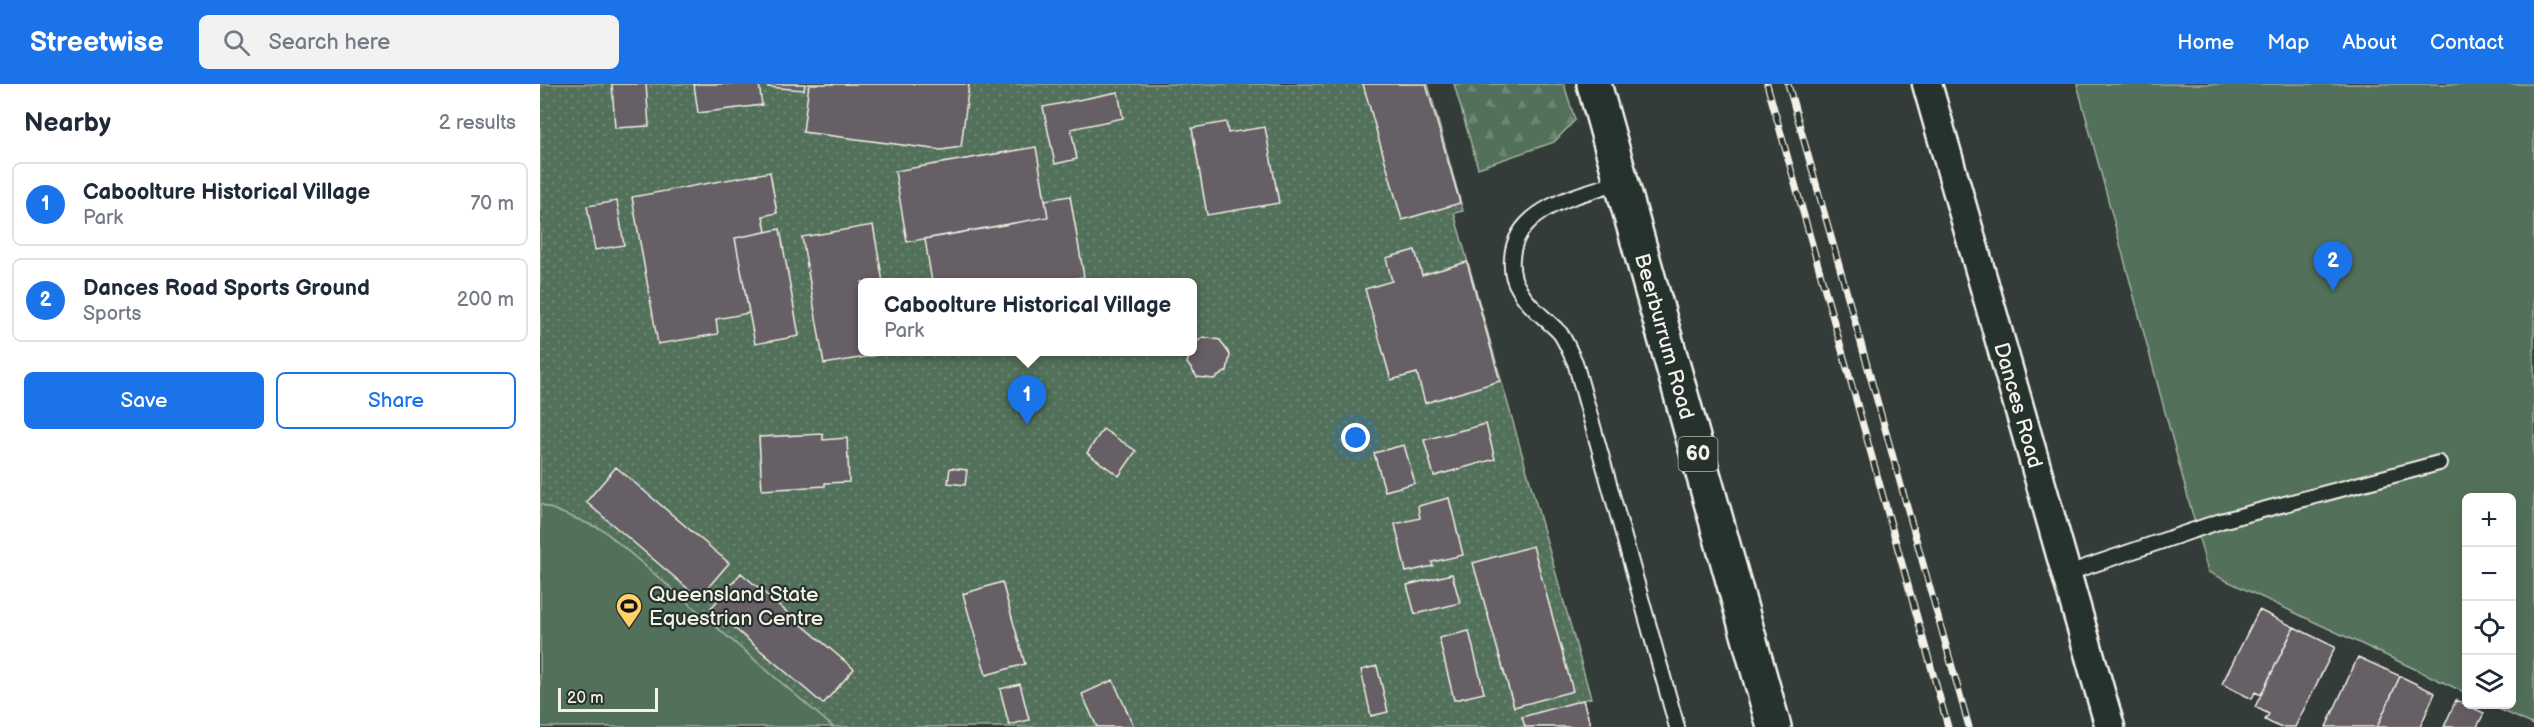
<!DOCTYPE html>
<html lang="en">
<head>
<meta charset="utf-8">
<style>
	:root { --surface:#fff; --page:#f2f2f3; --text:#1f2937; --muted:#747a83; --line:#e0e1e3; --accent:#1a73e8 }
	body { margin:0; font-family:"Balsamiq Sans",sans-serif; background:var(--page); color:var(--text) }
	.controls { position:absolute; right:18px; bottom:18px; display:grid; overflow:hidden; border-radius:9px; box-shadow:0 6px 24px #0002 }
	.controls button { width:54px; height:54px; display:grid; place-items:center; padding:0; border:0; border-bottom:2px solid var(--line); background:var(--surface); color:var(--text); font:30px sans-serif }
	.scale { position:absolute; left:18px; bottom:15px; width:100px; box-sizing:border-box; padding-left:6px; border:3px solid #f4f1e8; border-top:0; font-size:16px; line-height:21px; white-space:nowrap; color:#f4f1e8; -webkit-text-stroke:4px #26332d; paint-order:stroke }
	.you { position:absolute; left:816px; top:354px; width:21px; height:21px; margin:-15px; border:4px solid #fff; border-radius:50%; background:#1a73e8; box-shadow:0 0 0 9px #1a73e833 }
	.badge { display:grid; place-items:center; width:39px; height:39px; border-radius:50%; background:var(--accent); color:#fff; font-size:20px; font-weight:700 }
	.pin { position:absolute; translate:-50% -50px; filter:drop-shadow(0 2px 3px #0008) }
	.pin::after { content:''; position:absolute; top:32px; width:21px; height:18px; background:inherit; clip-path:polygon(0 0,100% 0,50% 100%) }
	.popup { position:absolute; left:318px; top:194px; width:339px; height:78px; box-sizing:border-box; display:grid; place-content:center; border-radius:9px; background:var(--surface); filter:drop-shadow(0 2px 4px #0005); font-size:20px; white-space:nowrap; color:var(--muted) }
	.popup b { font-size:22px; color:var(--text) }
	.popup::after { content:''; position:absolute; left:50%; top:100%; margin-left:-12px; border:12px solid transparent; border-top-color:var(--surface) }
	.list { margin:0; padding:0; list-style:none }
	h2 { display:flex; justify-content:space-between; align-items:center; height:78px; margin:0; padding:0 24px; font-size:26px }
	h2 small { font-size:20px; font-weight:400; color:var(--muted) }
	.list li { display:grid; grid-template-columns:39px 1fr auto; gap:18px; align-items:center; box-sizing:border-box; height:84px; margin:0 12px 12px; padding:0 12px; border:2px solid var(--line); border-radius:9px }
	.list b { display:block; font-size:22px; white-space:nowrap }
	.list p { margin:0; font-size:20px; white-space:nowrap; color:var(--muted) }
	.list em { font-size:20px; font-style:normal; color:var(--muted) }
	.actions { display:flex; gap:12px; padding:18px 24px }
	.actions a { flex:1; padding:14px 0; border:2px solid var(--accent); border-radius:9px; text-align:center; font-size:21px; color:var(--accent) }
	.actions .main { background:var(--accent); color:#fff }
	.icon { flex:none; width:33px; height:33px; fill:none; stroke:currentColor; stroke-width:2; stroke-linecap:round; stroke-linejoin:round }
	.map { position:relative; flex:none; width:1994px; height:643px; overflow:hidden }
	header { display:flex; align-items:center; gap:36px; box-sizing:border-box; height:84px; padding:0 30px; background:var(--accent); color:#fff }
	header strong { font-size:28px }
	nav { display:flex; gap:33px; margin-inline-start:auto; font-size:21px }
	.search { width:420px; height:54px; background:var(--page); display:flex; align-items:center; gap:15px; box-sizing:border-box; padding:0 21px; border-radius:9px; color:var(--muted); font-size:22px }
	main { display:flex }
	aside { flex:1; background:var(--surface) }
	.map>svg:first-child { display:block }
	.forest { fill:url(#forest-firs); stroke:#a3b1a1; stroke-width:1.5 }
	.park { fill:url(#park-dots); stroke:#a3b1a1; stroke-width:1.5; fill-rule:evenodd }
	.pitch { fill:#52715a; stroke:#a3b1a1; stroke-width:1.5 }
	.building { fill:#665e66; stroke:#f4f1e8; stroke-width:1.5 }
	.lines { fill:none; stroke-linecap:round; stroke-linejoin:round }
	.lane-casing { stroke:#f4f1e8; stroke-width:18 }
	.street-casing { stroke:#f4f1e8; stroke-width:33 }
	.primary-casing { stroke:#f4f1e8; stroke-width:38 }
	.lane { stroke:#26332d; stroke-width:14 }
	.street { stroke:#26332d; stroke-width:28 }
	.primary { stroke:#26332d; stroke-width:33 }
	.rail-casing { stroke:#f4f1e8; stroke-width:7 }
	.rail { stroke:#26332d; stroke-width:4.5; stroke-dasharray:14; stroke-linecap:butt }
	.labels { text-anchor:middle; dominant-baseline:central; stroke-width:4.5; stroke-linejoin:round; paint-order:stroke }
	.shield { fill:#26332d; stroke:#b6b8b0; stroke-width:1.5 }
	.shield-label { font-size:20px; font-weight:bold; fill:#f4f1e8 }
	.street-label { font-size:21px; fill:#f4f1e8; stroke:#26332d }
	.poi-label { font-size:21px; fill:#f4f1e8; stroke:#26332d; text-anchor:start }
</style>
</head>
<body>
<header>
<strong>Streetwise</strong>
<div class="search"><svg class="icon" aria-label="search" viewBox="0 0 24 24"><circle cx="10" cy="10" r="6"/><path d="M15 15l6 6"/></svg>Search here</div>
<nav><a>Home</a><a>Map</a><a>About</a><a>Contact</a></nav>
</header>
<main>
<aside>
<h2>Nearby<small>2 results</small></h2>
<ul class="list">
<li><span class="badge">1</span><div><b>Caboolture Historical Village</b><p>Park</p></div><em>70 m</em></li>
<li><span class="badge">2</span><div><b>Dances Road Sports Ground</b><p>Sports</p></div><em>200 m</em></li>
</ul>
<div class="actions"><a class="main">Save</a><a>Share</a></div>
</aside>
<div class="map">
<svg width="1994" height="643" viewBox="0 0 1994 643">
	<defs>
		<pattern id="forest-firs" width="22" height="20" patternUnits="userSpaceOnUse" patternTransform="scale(1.5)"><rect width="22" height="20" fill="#52715a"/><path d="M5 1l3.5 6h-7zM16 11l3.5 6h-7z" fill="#6c8672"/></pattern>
		<pattern id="park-dots" width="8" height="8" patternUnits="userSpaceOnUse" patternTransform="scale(1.5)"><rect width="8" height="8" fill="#52715a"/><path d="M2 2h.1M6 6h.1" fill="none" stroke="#6c8672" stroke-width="1.8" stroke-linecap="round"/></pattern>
	</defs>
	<rect width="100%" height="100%" fill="#333c38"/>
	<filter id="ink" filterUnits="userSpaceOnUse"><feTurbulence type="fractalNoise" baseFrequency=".0167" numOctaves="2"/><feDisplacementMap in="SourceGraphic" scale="12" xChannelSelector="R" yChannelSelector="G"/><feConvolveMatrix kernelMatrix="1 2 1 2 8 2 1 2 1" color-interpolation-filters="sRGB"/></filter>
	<g filter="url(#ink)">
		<path class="forest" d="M914,0H1024L1035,36L1014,58L938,84Z"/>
		<path class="park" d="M0,0H888L923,127L914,129L1051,614L1043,616L1051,643H293L63,446L0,420ZM322,198H652V268H322Z"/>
		<path class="pitch" d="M1537,0H1994V641L1950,621L1972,620V414H1926V609L1668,488Z
			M0,420L63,446L293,643H0Z"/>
		<path class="building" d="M72,0H106L109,42L75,44Z
			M154,0H219L222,21L158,29Z
			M228,0H265L264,6L228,3Z
			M269,0H429L421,63L401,66L263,48Z
			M823,0H886L920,119L862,136Z
			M578,8L583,34L531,45L537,75L515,80L503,23Z
			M686,38L688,49L725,43L739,119L667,131L652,44Z
			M496,63L508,133L367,158L355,87Z
			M230,88L237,129L223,132L226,148L195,154L209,229L176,235L178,250L118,260L92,113Z
			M530,112L544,193L511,198H392L385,155L508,133L505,116Z
			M77,117L84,161L55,166L47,122Z
			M333,141L343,198H322V268H355L284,280L262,153Z
			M240,145L259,252L215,260L195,154Z
			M875,166L882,191L927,178L960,297L885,319L877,289L851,296L825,205L852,197L846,174Z
			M663,253L680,256L690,271L687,287L674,295L657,293L647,279L652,262Z
			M946,340L955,375L894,392L884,356Z
			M563,345L596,367L579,392L547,369Z
			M283,350V356L307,354L309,398L285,399V402L222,406L219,353Z
			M864,361L875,399L845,407L834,369Z
			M76,383L189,479L159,514L46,418Z
			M410,384L427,386L425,401L408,399Z
			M909,414L923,471L892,478L893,482L866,488L855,440L880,434L878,422Z
			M993,462L1033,607L974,623L933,479Z
			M201,489L314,585L283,620L171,524Z
			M912,490L920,519L875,530L867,501Z
			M462,498L485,580L446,591L423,510Z
			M1719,526L1754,543L1721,611L1715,608L1712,615L1682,600Z
			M1754,543L1795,563L1755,643H1739L1725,636L1729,630L1715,623Z
			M929,547L944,609L914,616L899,554Z
			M1818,573L1860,592L1837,643H1786Z
			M837,582L848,628L831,632L821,586Z
			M1860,592L1895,609L1880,643H1837Z
			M573,596L594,643H557L542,610Z
			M480,600L489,636L469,641L460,605Z
			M1043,616L1051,643H985L982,633Z
			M1916,616L1944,629L1937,643H1904Z"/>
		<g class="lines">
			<g class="lane-casing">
				<path id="lane" d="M1082,97C1042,111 975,122 972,174C971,185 973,196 979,205C988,223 1007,235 1020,249C1026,257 1030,269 1035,278L1137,643
					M1525,490L1681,437L1899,379"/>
			</g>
			<g class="street-casing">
				<g id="street">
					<path id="s1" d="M1387,0L1570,643"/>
				</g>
			</g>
			<g class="primary-casing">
				<g id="primary">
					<path id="s2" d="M1054,0L1234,643"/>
				</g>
			</g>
			<use href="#lane" class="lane"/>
			<use href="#street" class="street"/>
			<use href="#primary" class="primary"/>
			<g class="rail-casing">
				<path id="rail" d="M1227,0L1408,643
					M1248,0L1429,643"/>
			</g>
			<use href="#rail" class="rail"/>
		</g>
	</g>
	<defs>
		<g id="stadium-pin" transform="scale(1.35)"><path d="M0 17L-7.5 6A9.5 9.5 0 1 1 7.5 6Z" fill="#ffd166" stroke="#26332d"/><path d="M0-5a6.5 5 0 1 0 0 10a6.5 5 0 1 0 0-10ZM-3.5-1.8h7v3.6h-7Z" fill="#111"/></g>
	</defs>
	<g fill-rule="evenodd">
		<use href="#stadium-pin" x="89" y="522"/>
	</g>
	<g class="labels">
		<rect class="shield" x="1138.5" y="353" width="39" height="34" rx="4.5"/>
		<g class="shield-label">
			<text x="1158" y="370">60</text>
		</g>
		<g class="street-label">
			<text stroke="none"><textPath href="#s2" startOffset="262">Beerburrum Road</textPath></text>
			<text stroke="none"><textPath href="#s1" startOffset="334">Dances Road</textPath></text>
		</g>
		<g class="poi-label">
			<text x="109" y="510">Queensland State<tspan x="109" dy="24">Equestrian Centre</tspan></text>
		</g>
	</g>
</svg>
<div class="controls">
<button>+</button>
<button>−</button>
<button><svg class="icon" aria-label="locate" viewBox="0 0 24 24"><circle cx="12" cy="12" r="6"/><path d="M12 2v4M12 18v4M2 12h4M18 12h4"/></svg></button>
<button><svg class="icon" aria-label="layers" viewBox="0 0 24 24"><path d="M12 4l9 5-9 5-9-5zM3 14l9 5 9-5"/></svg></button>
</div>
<div class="scale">20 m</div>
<div class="you"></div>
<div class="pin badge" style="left:487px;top:341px">1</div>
<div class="popup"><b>Caboolture Historical Village</b>Park</div>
<div class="pin badge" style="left:1793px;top:207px">2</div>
</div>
</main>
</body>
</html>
